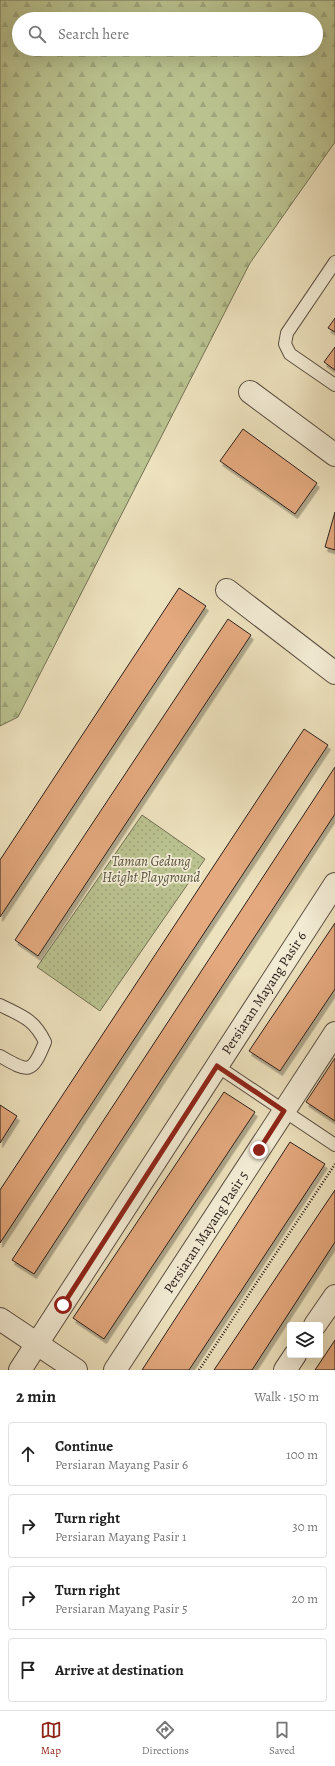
<!DOCTYPE html>
<html lang="en">
<head>
<meta charset="utf-8">
<style>
	:root { --surface:#fff; --page:#f2f2f2; --text:#222; --muted:#767676; --line:#e0e0e0; --accent:#8f2418 }
	body { margin:0; font-family:Alegreya,serif; background:var(--page); color:var(--text) }
	.controls { position:absolute; right:12px; bottom:12px; display:grid; overflow:hidden; border-radius:4px; box-shadow:0 4px 16px #0002 }
	.controls button { width:36px; height:36px; display:grid; place-items:center; padding:0; border:0; border-bottom:1px solid var(--line); background:var(--surface); color:var(--text); font:20px sans-serif }
	.stop { position:absolute; width:12px; height:12px; margin:-9px; border:3px solid #8f2418; border-radius:50%; background:#fff }
	.stop.end { background:#8f2418; border-color:#fff; box-shadow:0 1px 4px #0008 }
	.list { margin:0; padding:0; list-style:none }
	h2 { display:flex; justify-content:space-between; align-items:center; height:52px; margin:0; padding:0 16px; font-size:17px }
	h2 small { font-size:13px; font-weight:400; color:var(--muted) }
	.list li { display:grid; grid-template-columns:26px 1fr auto; gap:12px; align-items:center; box-sizing:border-box; height:64px; margin:0 8px 8px; padding:0 8px; border:1px solid var(--line); border-radius:4px }
	.list b { display:block; font-size:15px; white-space:nowrap }
	.list p { margin:0; font-size:13px; white-space:nowrap; color:var(--muted) }
	.list em { font-size:13px; font-style:normal; color:var(--muted) }
	.icon { flex:none; width:22px; height:22px; fill:none; stroke:currentColor; stroke-width:2; stroke-linecap:round; stroke-linejoin:round }
	.map { position:relative; flex:none; width:335px; height:1370px; overflow:hidden }
	.search { position:absolute; background:var(--surface); box-shadow:0 4px 16px #0002; left:12px; right:12px; top:12px; height:44px; display:flex; align-items:center; gap:10px; box-sizing:border-box; padding:0 14px; border-radius:22px; color:var(--muted); font-size:15px }
	.sheet { height:340px; background:var(--surface) }
	nav { display:flex; justify-content:space-around; align-items:center; box-sizing:border-box; height:56px; border-top:1px solid var(--line); background:var(--surface); font-size:11px; color:var(--muted) }
	nav a { display:grid; justify-items:center; gap:2px }
	nav .on { color:var(--accent) }
	.map>svg:first-child { display:block }
	.forest { fill:url(#forest-firs); stroke:#747256; fill-rule:evenodd }
	.park { fill:url(#park-dots); stroke:#747256 }
	.building { fill:#e4a97e; stroke:#2d211c; filter:url(#shadow) }
	.lines { fill:none; stroke-linecap:round; stroke-linejoin:round }
	.lane-casing { stroke:#5d5144; stroke-width:14 }
	.street-casing { stroke:#5d5144; stroke-width:24 }
	.path { stroke:#2d211c; stroke-width:2.5; stroke-dasharray:1 2; stroke-linecap:butt }
	.lane { stroke:#f3ecd5; stroke-width:12 }
	.street { stroke:#f3ecd5; stroke-width:22 }
	.route { stroke:#8f2418; stroke-width:5 }
	.labels { text-anchor:middle; dominant-baseline:central; stroke-width:3.5; stroke-linejoin:round; paint-order:stroke }
	.park-label { font-size:14px; font-style:italic; fill:#57523f; stroke:#f3ecd5 }
	.street-label { font-size:14px; fill:#2d211c; stroke:#f3ecd5 }
</style>
</head>
<body>
<div class="map">
<svg width="335" height="1370" viewBox="0 0 335 1370">
	<defs>
		<pattern id="forest-firs" width="22" height="20" patternUnits="userSpaceOnUse"><rect width="22" height="20" fill="#bac390"/><path d="M5 1l3.5 6h-7zM16 11l3.5 6h-7z" fill="#a0a77c"/></pattern>
		<pattern id="park-dots" width="8" height="8" patternUnits="userSpaceOnUse"><rect width="8" height="8" fill="#bac390"/><path d="M2 2h.1M6 6h.1" fill="none" stroke="#a0a77c" stroke-width="1.8" stroke-linecap="round"/></pattern>
		<filter id="shadow"><feDropShadow dx="2.5" dy="4.5" stdDeviation="0" flood-color="#0004"/></filter>
	</defs>
	<rect width="100%" height="100%" fill="#ede2be"/>
	<filter id="stains"><feTurbulence type="fractalNoise" baseFrequency=".005" numOctaves="4"/><feColorMatrix values="0 0 0 0 .2 0 0 0 0 .09 0 0 0 0 .02 0 0 0 .5 -.17"/></filter>
	<radialGradient id="worn" r=".72"><stop offset=".6" stop-color="#630" stop-opacity="0"/><stop offset="1" stop-color="#630" stop-opacity=".3"/></radialGradient>
	<path class="forest" d="M0,0H335V142L250,263L18,717L0,726ZM19,19H316V49H19Z"/>
	<path class="park" d="M142,815L205,859L100,1011L37,967Z"/>
	<path class="building" d="M335,318V332L328,328Z
		M335,347V370L324,362Z
		M243,429L317,483L295,514L220,461Z
		M335,512V550L325,547Z
		M179,588L206,606L0,917V860Z
		M228,619L251,635L38,956L15,940Z
		M304,729L328,745L0,1243V1190Z
		M335,767V814L34,1274L12,1260Z
		M335,923V989L280,1071L249,1051Z
		M335,1058V1121L306,1102Z
		M224,1092L255,1112L104,1339L73,1318Z
		M0,1105L17,1116L0,1143Z
		M290,1142L325,1164L189,1370H142Z
		M335,1190V1242L252,1370H214Z
		M335,1340V1370H315Z"/>
	<g class="lines">
		<g class="lane-casing">
			<path id="lane" d="M335,262L287,333L285,344L290,354L335,385
				M0,1005C22,1016 34,1019 45,1042C32,1074 29,1073 0,1056
				M217,1066L335,1145"/>
		</g>
		<g class="street-casing">
			<path id="street" d="M250,392L335,455
				M227,590L335,673
				M0,1319L76,1370
				M315,1325L335,1296
				M20,1370L335,884
				M115,1370L335,1033
				M285,1370L295,1355"/>
		</g>
		<path class="path" d="M199,1370L335,1164"/>
		<use href="#lane" class="lane"/>
		<use href="#street" class="street"/>
	</g>
	<g class="lines">
		<path class="route" d="M63,1305L217,1066L284,1111L259,1150"/>
	</g>
	<g class="labels">
		<g class="park-label">
			<text x="151" y="861">Taman Gedung<tspan x="151" dy="16">Height Playground</tspan></text>
		</g>
		<g class="street-label">
			<text transform="translate(264 993) rotate(-57)">Persiaran Mayang Pasir 6</text>
			<text transform="translate(206 1232) rotate(-57)">Persiaran Mayang Pasir 5</text>
		</g>
	</g>
	<rect width="100%" height="100%" filter="url(#stains)"/>
	<rect width="100%" height="100%" fill="url(#worn)"/>
</svg>
<div class="controls">
<button><svg class="icon" aria-label="layers" viewBox="0 0 24 24"><path d="M12 4l9 5-9 5-9-5zM3 14l9 5 9-5"/></svg></button>
</div>
<div class="stop" style="left:63px;top:1305px"></div>
<div class="stop end" style="left:259px;top:1150px"></div>
<div class="search"><svg class="icon" aria-label="search" viewBox="0 0 24 24"><circle cx="10" cy="10" r="6"/><path d="M15 15l6 6"/></svg>Search here</div>
</div>
<section class="sheet">
<h2>2 min<small>Walk · 150 m</small></h2>
<ul class="list">
<li><svg class="icon" aria-label="ahead" viewBox="0 0 24 24"><path d="M12 20V5M6 11l6-6 6 6"/></svg><div><b>Continue</b><p>Persiaran Mayang Pasir 6</p></div><em>100 m</em></li>
<li><svg class="icon" aria-label="right" viewBox="0 0 24 24"><path d="M7 20v-9h11M14 6l5 5-5 5"/></svg><div><b>Turn right</b><p>Persiaran Mayang Pasir 1</p></div><em>30 m</em></li>
<li><svg class="icon" aria-label="right" viewBox="0 0 24 24"><path d="M7 20v-9h11M14 6l5 5-5 5"/></svg><div><b>Turn right</b><p>Persiaran Mayang Pasir 5</p></div><em>20 m</em></li>
<li><svg class="icon" aria-label="arrive" viewBox="0 0 24 24"><path d="M6 21V4h12l-3 4 3 4H6"/></svg><div><b>Arrive at destination</b></div></li>
</ul>
</section>
<nav>
<a class="on"><svg class="icon" aria-label="map" viewBox="0 0 24 24"><path d="M3 6l6-2 6 2 6-2v14l-6 2-6-2-6 2zM9 4v14M15 6v14"/></svg>Map</a>
<a><svg class="icon" aria-label="directions" viewBox="0 0 24 24"><path d="M12 3l9 9-9 9-9-9zM9 14v-3h6M13 9l2 2-2 2"/></svg>Directions</a>
<a><svg class="icon" aria-label="saved" viewBox="0 0 24 24"><path d="M7 4h10v16l-5-4-5 4z"/></svg>Saved</a>
</nav>
</body>
</html>
